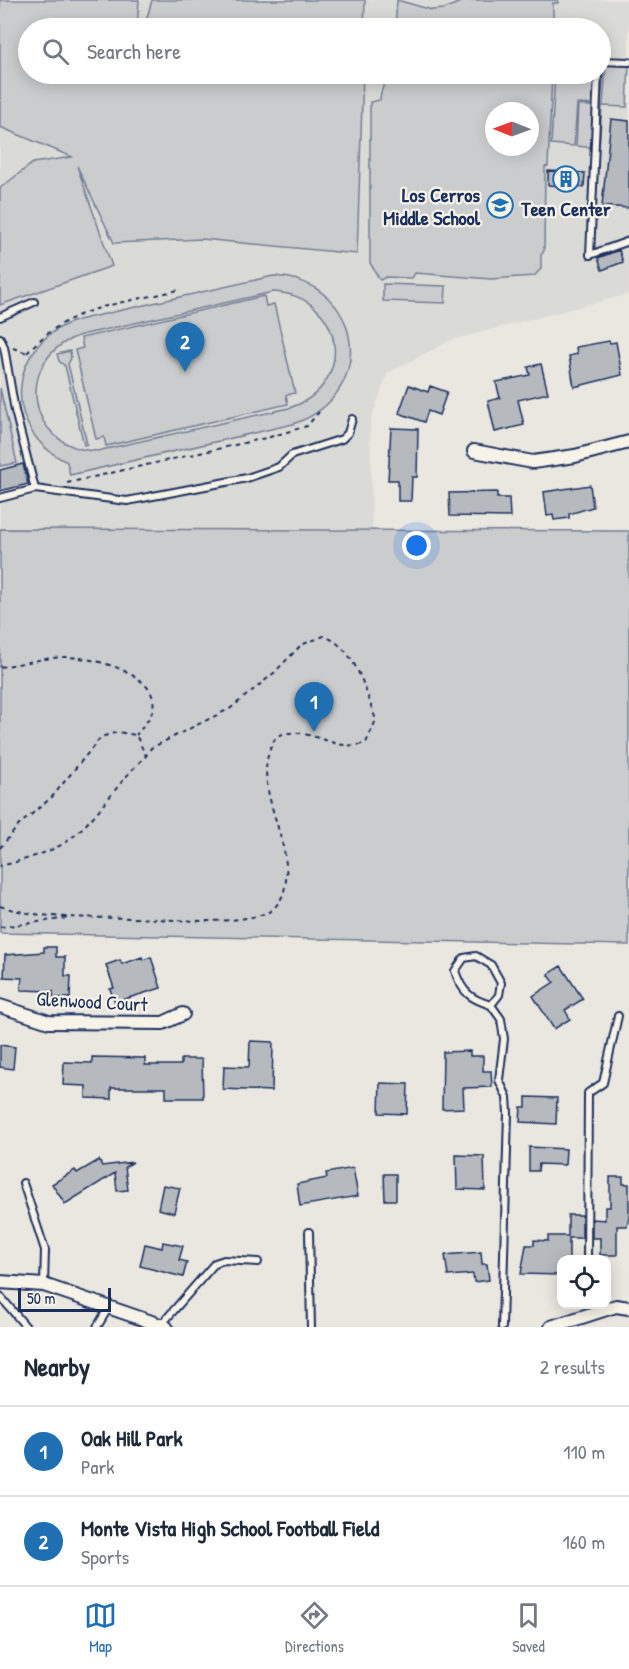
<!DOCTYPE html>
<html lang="en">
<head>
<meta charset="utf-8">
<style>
	:root { --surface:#fff; --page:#f6f6f7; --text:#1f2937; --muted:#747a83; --line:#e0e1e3; --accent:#1f6fb2 }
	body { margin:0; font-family:"Patrick Hand",sans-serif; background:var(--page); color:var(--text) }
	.controls { position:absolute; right:18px; bottom:18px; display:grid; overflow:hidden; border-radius:12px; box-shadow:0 3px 15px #0003 }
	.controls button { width:54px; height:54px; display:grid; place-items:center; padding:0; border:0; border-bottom:2px solid var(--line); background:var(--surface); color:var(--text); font:30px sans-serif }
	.compass { position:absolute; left:485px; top:102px; width:54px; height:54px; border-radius:50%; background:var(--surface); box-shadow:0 3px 15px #0003; rotate:271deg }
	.scale { position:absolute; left:18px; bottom:15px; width:93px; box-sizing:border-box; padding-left:6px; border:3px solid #1b2f5e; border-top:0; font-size:16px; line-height:21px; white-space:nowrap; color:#1b2f5e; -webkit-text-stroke:4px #f7f3e8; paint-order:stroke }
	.you { position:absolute; left:417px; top:546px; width:21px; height:21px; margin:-15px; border:4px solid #fff; border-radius:50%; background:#1a73e8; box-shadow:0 0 0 9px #1a73e833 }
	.badge { display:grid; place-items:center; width:39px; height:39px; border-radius:50%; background:var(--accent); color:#fff; font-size:20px; font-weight:700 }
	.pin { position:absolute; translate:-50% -50px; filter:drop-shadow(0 2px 3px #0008) }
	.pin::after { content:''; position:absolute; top:32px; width:21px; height:18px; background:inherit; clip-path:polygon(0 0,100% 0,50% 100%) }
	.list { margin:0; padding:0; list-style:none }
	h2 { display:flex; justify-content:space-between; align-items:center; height:78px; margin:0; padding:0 24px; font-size:26px }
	h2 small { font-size:20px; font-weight:400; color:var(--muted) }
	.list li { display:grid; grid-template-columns:39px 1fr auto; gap:18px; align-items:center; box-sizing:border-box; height:90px; padding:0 24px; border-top:2px solid var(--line) }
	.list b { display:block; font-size:22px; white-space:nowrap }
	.list p { margin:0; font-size:20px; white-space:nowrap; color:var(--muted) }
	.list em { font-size:20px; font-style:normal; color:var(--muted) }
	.icon { flex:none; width:33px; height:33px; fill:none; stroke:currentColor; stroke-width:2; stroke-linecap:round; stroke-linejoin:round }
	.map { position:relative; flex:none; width:629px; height:1327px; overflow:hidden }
	.search { position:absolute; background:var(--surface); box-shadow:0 3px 15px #0003; left:18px; right:18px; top:18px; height:66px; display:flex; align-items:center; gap:15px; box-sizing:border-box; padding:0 21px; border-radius:33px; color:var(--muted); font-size:22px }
	.sheet { height:258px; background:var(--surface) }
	nav { display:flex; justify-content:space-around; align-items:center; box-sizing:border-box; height:84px; border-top:2px solid var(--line); background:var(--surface); font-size:16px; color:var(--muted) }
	nav a { display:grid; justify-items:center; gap:3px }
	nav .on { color:var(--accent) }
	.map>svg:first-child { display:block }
	.built { fill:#dadad6; fill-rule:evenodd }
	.green { fill:#cbcccd; stroke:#737e96; stroke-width:1.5; fill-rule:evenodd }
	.building { fill:#b6babf; stroke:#1b2f5e; stroke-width:1.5 }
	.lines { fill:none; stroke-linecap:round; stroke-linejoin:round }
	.service-casing { stroke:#1b2f5e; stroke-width:10 }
	.minor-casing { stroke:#1b2f5e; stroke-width:16 }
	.path { stroke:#1b2f5e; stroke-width:2; stroke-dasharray:4.5 4.5; stroke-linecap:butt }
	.service { stroke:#f7f3e8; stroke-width:6 }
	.minor { stroke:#f7f3e8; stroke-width:12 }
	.labels { text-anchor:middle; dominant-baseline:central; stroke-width:4.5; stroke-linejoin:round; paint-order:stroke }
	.poi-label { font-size:20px; font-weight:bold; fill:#1b2f5e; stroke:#f7f3e8; text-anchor:end }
	.street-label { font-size:20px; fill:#1b2f5e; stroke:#f7f3e8 }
</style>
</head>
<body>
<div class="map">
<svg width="629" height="1327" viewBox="0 0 629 1327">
	<rect width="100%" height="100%" fill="#eae7e0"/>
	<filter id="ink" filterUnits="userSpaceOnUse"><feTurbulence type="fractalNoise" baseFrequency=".0167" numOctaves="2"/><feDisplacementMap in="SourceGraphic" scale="12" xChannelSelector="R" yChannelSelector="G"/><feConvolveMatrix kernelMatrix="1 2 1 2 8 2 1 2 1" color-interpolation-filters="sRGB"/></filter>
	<g filter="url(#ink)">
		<path class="built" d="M0,0H629V294L451,340L388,373L370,421L372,530L0,529ZM28,28H600V74H28ZM494,111H530V147H494Z"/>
		<path class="green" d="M0,0H139L137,28H28V74H363L357,254L202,239L114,243L77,166L112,266L0,305V188L33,163L72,157L0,127Z
			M152,0H365L364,28H144Z
			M397,0L432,10L444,9L465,0H558V3H553V28H395Z
			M601,64H604L601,105L577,104L574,146L551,144L555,74H600Z
			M606,65L629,66L627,107L603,106Z
			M387,74H552L548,166L545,167L544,251L541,255V269L534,276L491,279L415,273L412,278L386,277L380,280L370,263V102L380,100C380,89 386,84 387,74ZM494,111H530V147H494Z
			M578,105L602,107L599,148L576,146Z
			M273,276C364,280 380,395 293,424L70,475L67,462C0,430 7,342 78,320ZM273,292C345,295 358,386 289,408L97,451C25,449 13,357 81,335Z
			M383,284L446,286L445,303L383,301Z
			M264,296L266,306L274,304L295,393L286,395L288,404L106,446L104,437L96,439L75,350L83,348L81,338Z
			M70,351L71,358L68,364L87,444L84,445L65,366L59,361L57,354Z
			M0,388L17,463L0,466Z
			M0,529L629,531V945L0,933Z"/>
		<path class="building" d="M611,119L629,121V208L602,206Z
			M548,171L585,173L584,187L548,185Z
			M619,250L623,262L602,270L598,258Z
			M609,341L610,343L616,342L622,375L574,387L569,356L577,354L576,347Z
			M541,364L548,393L518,400L524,425L495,432L488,401L500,398L496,382L530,375L528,367Z
			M409,385L428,392L430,386L447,392L439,415L428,411L424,422L399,413Z
			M391,428L418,429L417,477H412L411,501H398V480H388Z
			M23,464L28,484L0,491V470Z
			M590,485L593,507L569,514V518L554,520L553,515L547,516L544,492Z
			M497,492V498H509L510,517L450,516L449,493Z
			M44,947H56V957H65V976H71L70,998H53V991L21,990L22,978L4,977L5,955L44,952Z
			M142,957L143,960L151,957L161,988L115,1002L110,989L114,988L106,965L120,960L122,964Z
			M561,966L583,999L565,1010L570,1019L554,1029L533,996L554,982L548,974Z
			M250,1041L273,1042L272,1091L223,1089L224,1066L249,1067Z
			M0,1045L15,1047L13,1069L0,1067Z
			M470,1051V1056H483V1071H491L492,1087L463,1088L464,1108L442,1109L443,1052Z
			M92,1057L145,1058V1065H181V1059H202L203,1098H166V1088H111V1099L86,1098V1086L63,1085L64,1062L92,1063Z
			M380,1083L408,1084L407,1114L379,1113Z
			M526,1097L557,1098L556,1124L520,1122L521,1107H526Z
			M529,1147L566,1149L565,1165L539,1164L538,1171H529Z
			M456,1155L484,1156L485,1190L457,1189Z
			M99,1160L102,1166L133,1162L125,1167L128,1190L117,1191L115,1173L65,1204L52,1184L75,1170L77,1173Z
			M353,1168L358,1196L300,1206L297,1184L327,1178L326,1173Z
			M384,1174H396V1200H385Z
			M610,1177H623V1184H629V1216L627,1226H617V1255H600V1238H592V1219L605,1220V1207H610Z
			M163,1185L180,1188L174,1213L158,1209Z
			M568,1215H582V1238H569V1260H561V1275L521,1274L526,1245H534V1240L548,1241V1236H568Z
			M163,1242L183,1246L179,1260L187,1262L183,1277L140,1266L145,1244L162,1248Z
			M481,1252L482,1264H487L489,1280L474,1282L473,1274L448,1276L445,1255Z"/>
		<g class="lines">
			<g class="service-casing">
				<path id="service" d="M600,61L629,62
					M598,74L590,255L629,241
					M0,317L34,302
					M0,338L4,347L15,411L35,489
					M0,498L35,489L127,501L247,478L279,467L292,455L342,439L348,433L352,419
					M491,1005L499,995L501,983L491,965L476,956L464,958L455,971C462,992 470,999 491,1005L501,1019L504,1039L499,1080L507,1097L508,1113L502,1327
					M23,1183L45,1250L44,1285
					M309,1232L311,1327
					M587,1260L588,1093L603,1083L618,1016
					M0,1296L26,1327
					M161,1325L215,1263L224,1260L258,1262
					M97,1327L109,1307"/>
			</g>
			<g class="minor-casing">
				<path id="minor" d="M474,451L533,462L575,456L629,442
					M0,1006L49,1022L163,1023L183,1014
					M0,1282L44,1285L166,1327
					M551,1327L616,1306L629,1308"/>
			</g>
			<path class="path" d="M13,348L30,354
				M27,353C71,304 119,305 178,290
				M67,483L270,437L307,426L319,412
				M0,667C21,664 43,658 64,657C89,656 165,674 152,712C149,720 142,728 136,735
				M0,848L20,824L52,797L101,737L118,732L136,735L146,756C118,781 100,815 70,839C56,851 18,862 0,866
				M0,906C42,920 88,917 132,918C172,919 225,926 264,914C274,911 282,900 284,891C298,840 244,783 277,736C308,723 334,754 366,743L376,720C365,690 356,648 324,636L301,645L274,673L231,708L151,748L146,756
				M0,927L69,918"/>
			<use href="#service" class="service"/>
			<use href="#minor" class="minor"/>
		</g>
	</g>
	<defs>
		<g id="building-ring" transform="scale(1.35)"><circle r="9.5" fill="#f7f3e8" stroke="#1f6fb2" stroke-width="1.5"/><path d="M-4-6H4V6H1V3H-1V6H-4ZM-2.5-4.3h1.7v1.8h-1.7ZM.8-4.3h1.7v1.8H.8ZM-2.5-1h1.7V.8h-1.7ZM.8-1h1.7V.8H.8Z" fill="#1f6fb2"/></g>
		<g id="school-ring" transform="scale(1.35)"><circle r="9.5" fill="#f7f3e8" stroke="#1f6fb2" stroke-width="1.5"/><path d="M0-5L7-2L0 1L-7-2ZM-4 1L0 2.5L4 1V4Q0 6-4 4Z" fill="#1f6fb2"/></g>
	</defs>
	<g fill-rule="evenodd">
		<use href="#building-ring" x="566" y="179"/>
		<use href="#school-ring" x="500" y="205"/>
	</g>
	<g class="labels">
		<g class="poi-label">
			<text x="480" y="194">Los Cerros<tspan x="480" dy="23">Middle School</tspan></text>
			<text x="566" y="208" text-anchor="middle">Teen Center</text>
		</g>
		<g class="street-label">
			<text transform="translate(92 1001) rotate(3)">Glenwood Court</text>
		</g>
	</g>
</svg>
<div class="controls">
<button><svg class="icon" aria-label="locate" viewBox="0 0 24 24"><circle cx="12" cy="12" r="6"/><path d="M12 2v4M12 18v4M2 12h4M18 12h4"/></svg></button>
</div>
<svg class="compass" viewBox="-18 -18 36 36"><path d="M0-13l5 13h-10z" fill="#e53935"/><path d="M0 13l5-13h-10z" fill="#747a83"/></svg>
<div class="scale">50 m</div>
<div class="you"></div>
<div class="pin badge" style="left:314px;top:732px">1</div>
<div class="pin badge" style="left:185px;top:372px">2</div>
<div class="search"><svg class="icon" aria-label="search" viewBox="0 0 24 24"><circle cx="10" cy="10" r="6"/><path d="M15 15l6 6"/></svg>Search here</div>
</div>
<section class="sheet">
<h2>Nearby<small>2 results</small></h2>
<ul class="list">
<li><span class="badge">1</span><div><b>Oak Hill Park</b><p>Park</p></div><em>110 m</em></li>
<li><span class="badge">2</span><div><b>Monte Vista High School Football Field</b><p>Sports</p></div><em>160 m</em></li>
</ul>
</section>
<nav>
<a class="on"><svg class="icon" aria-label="map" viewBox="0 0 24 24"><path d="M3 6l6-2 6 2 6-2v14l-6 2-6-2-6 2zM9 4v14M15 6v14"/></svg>Map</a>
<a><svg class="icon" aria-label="directions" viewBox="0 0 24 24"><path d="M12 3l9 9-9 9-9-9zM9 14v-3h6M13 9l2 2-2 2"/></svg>Directions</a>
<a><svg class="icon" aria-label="saved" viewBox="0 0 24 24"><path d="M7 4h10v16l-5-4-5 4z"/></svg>Saved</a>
</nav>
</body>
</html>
